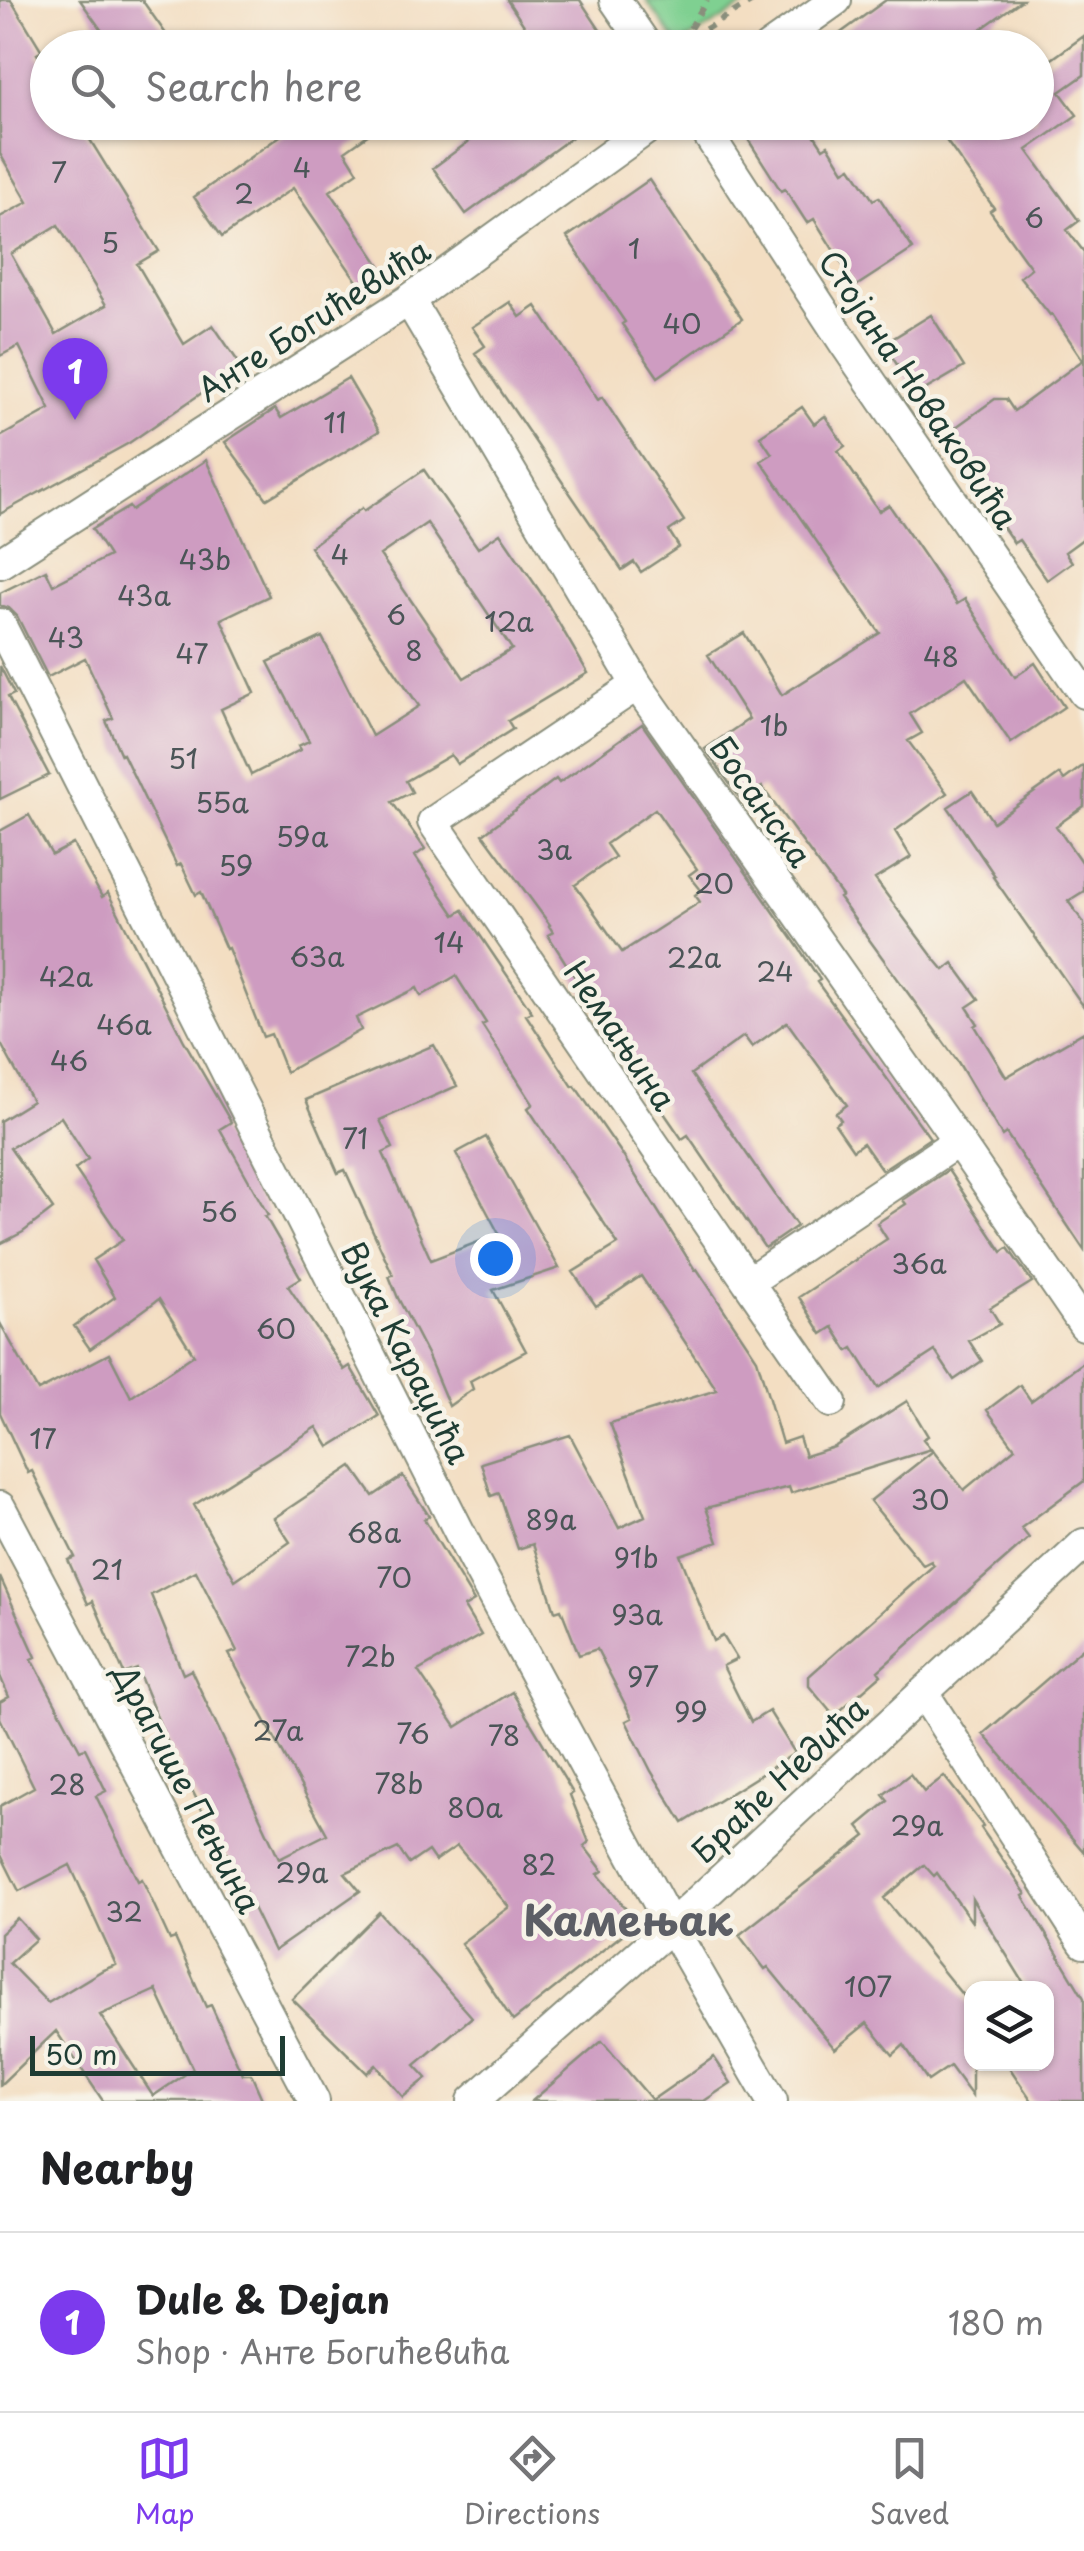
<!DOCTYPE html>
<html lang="en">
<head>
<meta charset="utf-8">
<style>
	:root { --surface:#fff; --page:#f2f2f2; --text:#202124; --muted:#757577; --line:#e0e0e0; --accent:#7c3aed }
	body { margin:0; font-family:"Playpen Sans",sans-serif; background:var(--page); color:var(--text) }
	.controls { position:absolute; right:30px; bottom:30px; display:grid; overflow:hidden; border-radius:20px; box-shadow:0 2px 8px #0004 }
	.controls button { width:90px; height:90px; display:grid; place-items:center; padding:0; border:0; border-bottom:2px solid var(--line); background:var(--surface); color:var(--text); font:50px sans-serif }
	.scale { position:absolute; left:30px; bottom:25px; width:255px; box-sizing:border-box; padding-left:10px; border:5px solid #1f3d34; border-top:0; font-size:28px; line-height:35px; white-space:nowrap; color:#1f3d34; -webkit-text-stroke:8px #f7f3e8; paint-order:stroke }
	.you { position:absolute; left:495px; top:1258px; width:35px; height:35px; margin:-25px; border:8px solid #fff; border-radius:50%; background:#1a73e8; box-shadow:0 0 0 15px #1a73e833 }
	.badge { display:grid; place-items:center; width:65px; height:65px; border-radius:50%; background:var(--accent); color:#fff; font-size:32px; font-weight:700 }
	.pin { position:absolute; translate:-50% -82px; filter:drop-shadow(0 2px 5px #0008) }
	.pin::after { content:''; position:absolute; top:52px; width:35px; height:30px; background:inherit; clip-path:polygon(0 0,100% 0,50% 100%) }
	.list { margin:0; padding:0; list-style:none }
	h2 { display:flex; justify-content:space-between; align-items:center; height:130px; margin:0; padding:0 40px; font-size:42px }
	h2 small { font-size:32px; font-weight:400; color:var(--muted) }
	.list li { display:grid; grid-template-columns:65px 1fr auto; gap:30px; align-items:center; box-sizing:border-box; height:180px; padding:0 40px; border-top:2px solid var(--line) }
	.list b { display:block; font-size:38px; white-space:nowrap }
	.list p { margin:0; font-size:32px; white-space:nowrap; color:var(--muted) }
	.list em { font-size:32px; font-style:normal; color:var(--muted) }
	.icon { flex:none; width:55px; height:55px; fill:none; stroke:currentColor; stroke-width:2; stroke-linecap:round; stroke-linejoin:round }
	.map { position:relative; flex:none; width:1084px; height:2101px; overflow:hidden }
	.search { position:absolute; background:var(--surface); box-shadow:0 2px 8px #0004; left:30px; right:30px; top:30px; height:110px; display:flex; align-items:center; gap:25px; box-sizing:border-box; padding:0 35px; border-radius:55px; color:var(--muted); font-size:38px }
	.sheet { height:310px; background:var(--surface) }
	nav { display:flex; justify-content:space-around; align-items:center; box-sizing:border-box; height:140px; border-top:2px solid var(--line); background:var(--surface); font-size:28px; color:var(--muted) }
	nav a { display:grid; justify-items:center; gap:5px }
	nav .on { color:var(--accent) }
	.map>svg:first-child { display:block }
	.green { fill:#7fd091; stroke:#4f8662; stroke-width:2.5 }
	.building { fill:#ce9cc1; fill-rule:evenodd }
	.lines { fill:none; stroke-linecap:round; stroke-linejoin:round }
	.minor-casing { stroke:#898e7b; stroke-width:34 }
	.path { stroke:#898e7b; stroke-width:6; stroke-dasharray:8 8; stroke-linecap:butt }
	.minor { stroke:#fff; stroke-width:30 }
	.labels { text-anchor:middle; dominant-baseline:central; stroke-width:9; stroke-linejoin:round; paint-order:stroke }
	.number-label { font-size:28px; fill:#4b5557 }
	.street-label { font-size:32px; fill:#1f3d34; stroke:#f7f3e8 }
	.district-label { font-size:42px; font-weight:bold; fill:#5c5e65; stroke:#f7f3e8 }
</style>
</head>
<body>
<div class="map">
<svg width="1084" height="2101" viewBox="0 0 1084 2101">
	<rect width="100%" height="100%" fill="#f7f3e8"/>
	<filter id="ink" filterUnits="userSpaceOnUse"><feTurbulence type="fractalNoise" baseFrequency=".01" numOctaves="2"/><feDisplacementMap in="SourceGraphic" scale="20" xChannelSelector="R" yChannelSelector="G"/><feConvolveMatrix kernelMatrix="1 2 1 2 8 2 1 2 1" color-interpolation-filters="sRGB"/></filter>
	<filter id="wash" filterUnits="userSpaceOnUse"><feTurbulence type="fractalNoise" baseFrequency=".0048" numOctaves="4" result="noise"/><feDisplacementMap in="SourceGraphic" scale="40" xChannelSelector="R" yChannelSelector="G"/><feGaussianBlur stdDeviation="2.25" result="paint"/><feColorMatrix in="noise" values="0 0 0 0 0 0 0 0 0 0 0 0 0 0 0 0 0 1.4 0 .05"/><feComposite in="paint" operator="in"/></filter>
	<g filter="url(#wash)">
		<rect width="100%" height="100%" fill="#f3dec2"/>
		<path class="green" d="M646,0H754L681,44L674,39Z"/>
		<g id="blocks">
			<path class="building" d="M0,0H11L42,51L37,54L48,71V122H79L159,251L137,264L184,344L213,325L241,366L129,443L0,514V437L50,409L19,346L0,356V217L28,202L0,154ZM58,225L106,305L56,334L11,254Z
				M80,0H142L176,48H114Z
				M507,0H580L612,48H539Z
				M886,0H1022L981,29L994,48H820Z
				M1084,36V75L1060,92L1077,115L1027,150L1079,221L1067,230L1084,252V538L1065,552L1072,562L1047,580L1019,540L1014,543L974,485L976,484L942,437L995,399H1006L1014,411L1083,360L1052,314L1050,315L1020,277L1031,268L990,211L994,208L933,122H1036V58L1042,66Z
				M300,122H386L345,151L358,172L330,191L384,271L361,287L293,188L222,237L194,197Z
				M495,122H593L466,214L433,168Z
				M737,122H806L823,148L828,145L844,171L851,167L873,200L879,197L913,249L856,286L814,219L807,223L785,189L781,191Z
				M649,180L742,319L658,377L622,324L625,322L567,237Z
				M510,302L520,317L536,306L598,400L602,397L684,521L669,531L679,547L641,572L634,562L622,570L475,353L485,346L472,327Z
				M931,315L964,367L916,395L884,344Z
				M348,378L379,431L267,499L225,442L275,409L281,418Z
				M802,407L814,424L825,416L845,446L838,451L879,511L889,505L957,604L965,599L1015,677L1035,663L1064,707L1011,743L966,677L910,714L922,733L908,741L947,793L895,831L911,857L875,879L933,957L944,970L953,963L979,999L967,1007L978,1024L975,1026L1006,1077L1084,1032V1250L1006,1133L1002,1136L958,1062L839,898L842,896L762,787L742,801L705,749L749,719L708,655L744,633L782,695L880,633L761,461L772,454L760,436Z
				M206,460L269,596L221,619L255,693L221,709L251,775L300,750L298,746L309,741L268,662L322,637L372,736L419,706L310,547L362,508L364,511L424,470L478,548L500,533L543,596L588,673L508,721L513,729L457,764L451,755L406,781L412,792L392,802L425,849L415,856L455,915L463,910L532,1012L526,1015L573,1087L575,1086L620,1151L695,1270L697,1269L757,1359L782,1443L799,1437L805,1456L834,1447L907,1401L928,1436L923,1439L931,1449L791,1493L789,1487L706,1508L718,1542L680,1555L714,1641L723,1636L737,1659L723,1666L751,1722L769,1711L795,1753L683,1823L651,1771L626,1721L632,1718L597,1649L579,1655L561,1609L555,1611L533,1544L518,1549L499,1493L491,1496L481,1463L570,1435L619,1528L645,1516L610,1423L717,1390L641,1276L596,1306L573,1272L618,1244L528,1108L533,1104L482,1025L486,1023L456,976L421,996L417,988L356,1018L361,1030L286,1072L271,1034L263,1037L228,948L226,949L201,892L196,895L181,864L177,866L123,754L121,755L106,721L113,718L85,658L48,677L17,616L9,608L0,605V593L46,570L53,585L109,556L92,529L129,507L131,510ZM427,523L512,649L464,678L380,555Z
				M0,666L14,694L8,697L49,775L0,799Z
				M642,724L799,948L820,980L817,982L930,1138L882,1170L863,1143L853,1150L835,1124L841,1120L836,1113L847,1105L787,1022L752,1047L744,1036L691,1074L797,1226L765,1248L688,1135L682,1139L662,1110L665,1108L590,992L586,995L548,935L553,932L549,926L550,925L483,834L556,779L559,783ZM655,809L697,869L689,875L701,890L695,895L700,902L622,952L575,885L615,857L606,844Z
				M1084,765V806L1056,826L1084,866V891L1068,901L1084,923V1007L993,877L995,876L948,807L972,791L993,822L1060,774L1064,780Z
				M29,815L52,855L73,844L102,897L108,893L184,1041L231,1122L220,1129L268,1215L265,1216L301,1278L288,1286L344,1370L350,1366L379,1416L329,1447L317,1427L194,1505L235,1580L290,1542L274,1518L352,1466L373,1496L403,1476L429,1516L424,1519L474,1601L464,1607L481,1635L418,1671L456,1727L512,1692L573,1793L570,1795L589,1842L584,1846L603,1871L598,1874L637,1923L513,2021L461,1943L509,1907L457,1846L435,1861L428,1851L409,1864L398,1848L345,1873L360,1891L274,1951L225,1850L223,1851L166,1739L137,1669L124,1674L93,1601L88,1604L68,1560L75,1557L32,1471L28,1473L0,1413V1323L38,1391L109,1354L131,1397L194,1355L159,1299L90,1349L74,1326L115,1297L93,1260L123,1240L75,1169L88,1159L61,1117L10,1148L53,1209L23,1232L0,1244V1121L32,1101L0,1042V831ZM196,1571L237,1651L229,1654L327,1834L279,1858L191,1670L183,1674L151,1595Z
				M434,1045L457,1086L380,1120L393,1148L383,1153L431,1260L499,1234L456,1153L486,1137L559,1268L493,1290L526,1351L470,1381L473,1389L449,1406L427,1354L398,1298L389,1276L393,1275L345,1170L338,1173L306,1100Z
				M948,1170L1002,1252L1008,1248L1032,1282L990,1308L1000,1324L969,1341L982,1361L954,1380L935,1351L878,1388L853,1348L848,1351L833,1327L822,1334L799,1297L887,1239L877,1223L906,1204L903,1200Z
				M1084,1362V1481L1021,1528L1029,1538L878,1671L881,1675L834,1716L809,1686V1676L934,1565L931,1561L923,1565L870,1501L933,1451L964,1490L1015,1448L987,1410L1020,1385L1031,1401Z
				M0,1577L36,1657L32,1659L80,1750L85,1748L106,1791L96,1796L138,1881L142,1879L170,1940L175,1938L206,2007L211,2005L242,2074H251L263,2101H103L56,2031L0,2085V1934L17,1918L36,1939L9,1963L48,2003L103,1970L116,1965L70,1865L19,1891L0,1853V1806L34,1787L0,1718V1702L9,1697L0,1676ZM156,1990L193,2069L153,2096L100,2015Z
				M1084,1647V1852L983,1734Z
				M910,1774L924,1792L944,1776L983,1826L981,1828L1026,1894L1023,1896L1084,1998V2101H1032L1007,2064H1046V1988H1027L972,1899V1922L937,1873L934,1876L924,1865L884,1898L972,2007V2096L950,2066L928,2081L904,2045L893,2055L867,2023L835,2049L768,1967L765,1969L739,1935L866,1836L858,1826L888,1801L883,1795Z
				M379,1912L472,2017L415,2065L427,2078L403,2097L376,2065L367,2073L292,1999Z
				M602,2041L652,2100L714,2057L731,2083L704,2101H532Z"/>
		</g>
	</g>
	<g filter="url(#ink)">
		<use href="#blocks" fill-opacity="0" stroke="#898e7b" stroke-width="2.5"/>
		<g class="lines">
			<g class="minor-casing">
				<path id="minor" d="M615,0L648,48
					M768,48L836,0
					M700,122L845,344L1084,693
					M409,300L637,685L958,1141L1084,1325
					M0,563L409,300L656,122
					M0,624L473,1559L671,1926L772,2101
					M637,685L433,822L748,1282L958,1141
					M748,1282L831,1402
					M0,1507L314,2101
					M924,1694L1084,1943
					M473,2101L671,1926L1084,1544"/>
			</g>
			<path class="path" d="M678,42L681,44L754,0
				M682,42L707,0"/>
			<use href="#minor" class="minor"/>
		</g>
	</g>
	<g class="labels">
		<g class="number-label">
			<text x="302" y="166">4</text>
			<text x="59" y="171">7</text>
			<text x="244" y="192">2</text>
			<text x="1034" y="216">6</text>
			<text x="110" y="241">5</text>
			<text x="634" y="247">1</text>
			<text x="682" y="322">40</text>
			<text x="335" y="421">11</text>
			<text x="340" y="553">4</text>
			<text x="205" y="558">43b</text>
			<text x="144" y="594">43a</text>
			<text x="396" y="613">6</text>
			<text x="509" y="620">12a</text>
			<text x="66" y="636">43</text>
			<text x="414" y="649">8</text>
			<text x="192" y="652">47</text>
			<text x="941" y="655">48</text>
			<text x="774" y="724">1b</text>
			<text x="183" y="757">51</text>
			<text x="222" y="801">55a</text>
			<text x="302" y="835">59a</text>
			<text x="554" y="848">3a</text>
			<text x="236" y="864">59</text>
			<text x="714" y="882">20</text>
			<text x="449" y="941">14</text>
			<text x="317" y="955">63a</text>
			<text x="694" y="956">22a</text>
			<text x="775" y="970">24</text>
			<text x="66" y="975">42a</text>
			<text x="124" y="1023">46a</text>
			<text x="69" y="1059">46</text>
			<text x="355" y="1137">71</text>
			<text x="219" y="1210">56</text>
			<text x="919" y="1262">36a</text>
			<text x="276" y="1327">60</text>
			<text x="43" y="1437">17</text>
			<text x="930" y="1498">30</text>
			<text x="551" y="1518">89a</text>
			<text x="374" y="1531">68a</text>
			<text x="636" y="1556">91b</text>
			<text x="107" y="1568">21</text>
			<text x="394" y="1576">70</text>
			<text x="637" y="1613">93a</text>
			<text x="370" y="1655">72b</text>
			<text x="643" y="1675">97</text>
			<text x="691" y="1710">99</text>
			<text x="278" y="1729">27a</text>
			<text x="413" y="1732">76</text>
			<text x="504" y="1734">78</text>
			<text x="399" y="1782">78b</text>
			<text x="67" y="1783">28</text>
			<text x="475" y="1806">80a</text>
			<text x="917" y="1824">29a</text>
			<text x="539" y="1863">82</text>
			<text x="302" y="1871">29a</text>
			<text x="124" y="1910">32</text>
			<text x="868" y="1985">107</text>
		</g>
		<g class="street-label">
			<text transform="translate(313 319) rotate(-33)">Анте Богићевића</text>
			<text transform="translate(919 389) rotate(56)">Стојана Новаковића</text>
			<text transform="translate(762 801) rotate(55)">Босанска</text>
			<text transform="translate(621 1035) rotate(56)">Немањина</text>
			<text transform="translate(407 1352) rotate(63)">Вука Караџића</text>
			<text transform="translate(779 1779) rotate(-43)">Браће Недића</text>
			<text transform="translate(188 1788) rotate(62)">Драгише Пењина</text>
		</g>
		<g class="district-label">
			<text x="628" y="1918">Камењак</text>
		</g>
	</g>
</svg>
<div class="controls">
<button><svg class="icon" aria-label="layers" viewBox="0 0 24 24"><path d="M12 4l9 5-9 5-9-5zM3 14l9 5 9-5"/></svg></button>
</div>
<div class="scale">50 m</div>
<div class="you"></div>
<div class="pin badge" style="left:75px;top:420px">1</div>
<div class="search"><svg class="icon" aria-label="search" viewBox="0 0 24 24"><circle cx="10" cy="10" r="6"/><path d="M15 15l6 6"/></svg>Search here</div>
</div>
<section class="sheet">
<h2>Nearby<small></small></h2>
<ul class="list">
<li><span class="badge">1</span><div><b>Dule &amp; Dejan</b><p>Shop · Анте Богићевића</p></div><em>180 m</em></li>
</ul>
</section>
<nav>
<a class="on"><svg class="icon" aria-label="map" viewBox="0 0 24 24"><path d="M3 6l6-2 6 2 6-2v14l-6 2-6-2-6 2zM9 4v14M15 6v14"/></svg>Map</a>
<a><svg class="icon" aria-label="directions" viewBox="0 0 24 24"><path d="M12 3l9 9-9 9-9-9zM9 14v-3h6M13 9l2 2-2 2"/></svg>Directions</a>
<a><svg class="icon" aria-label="saved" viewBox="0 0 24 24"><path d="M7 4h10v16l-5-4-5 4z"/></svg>Saved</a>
</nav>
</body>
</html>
